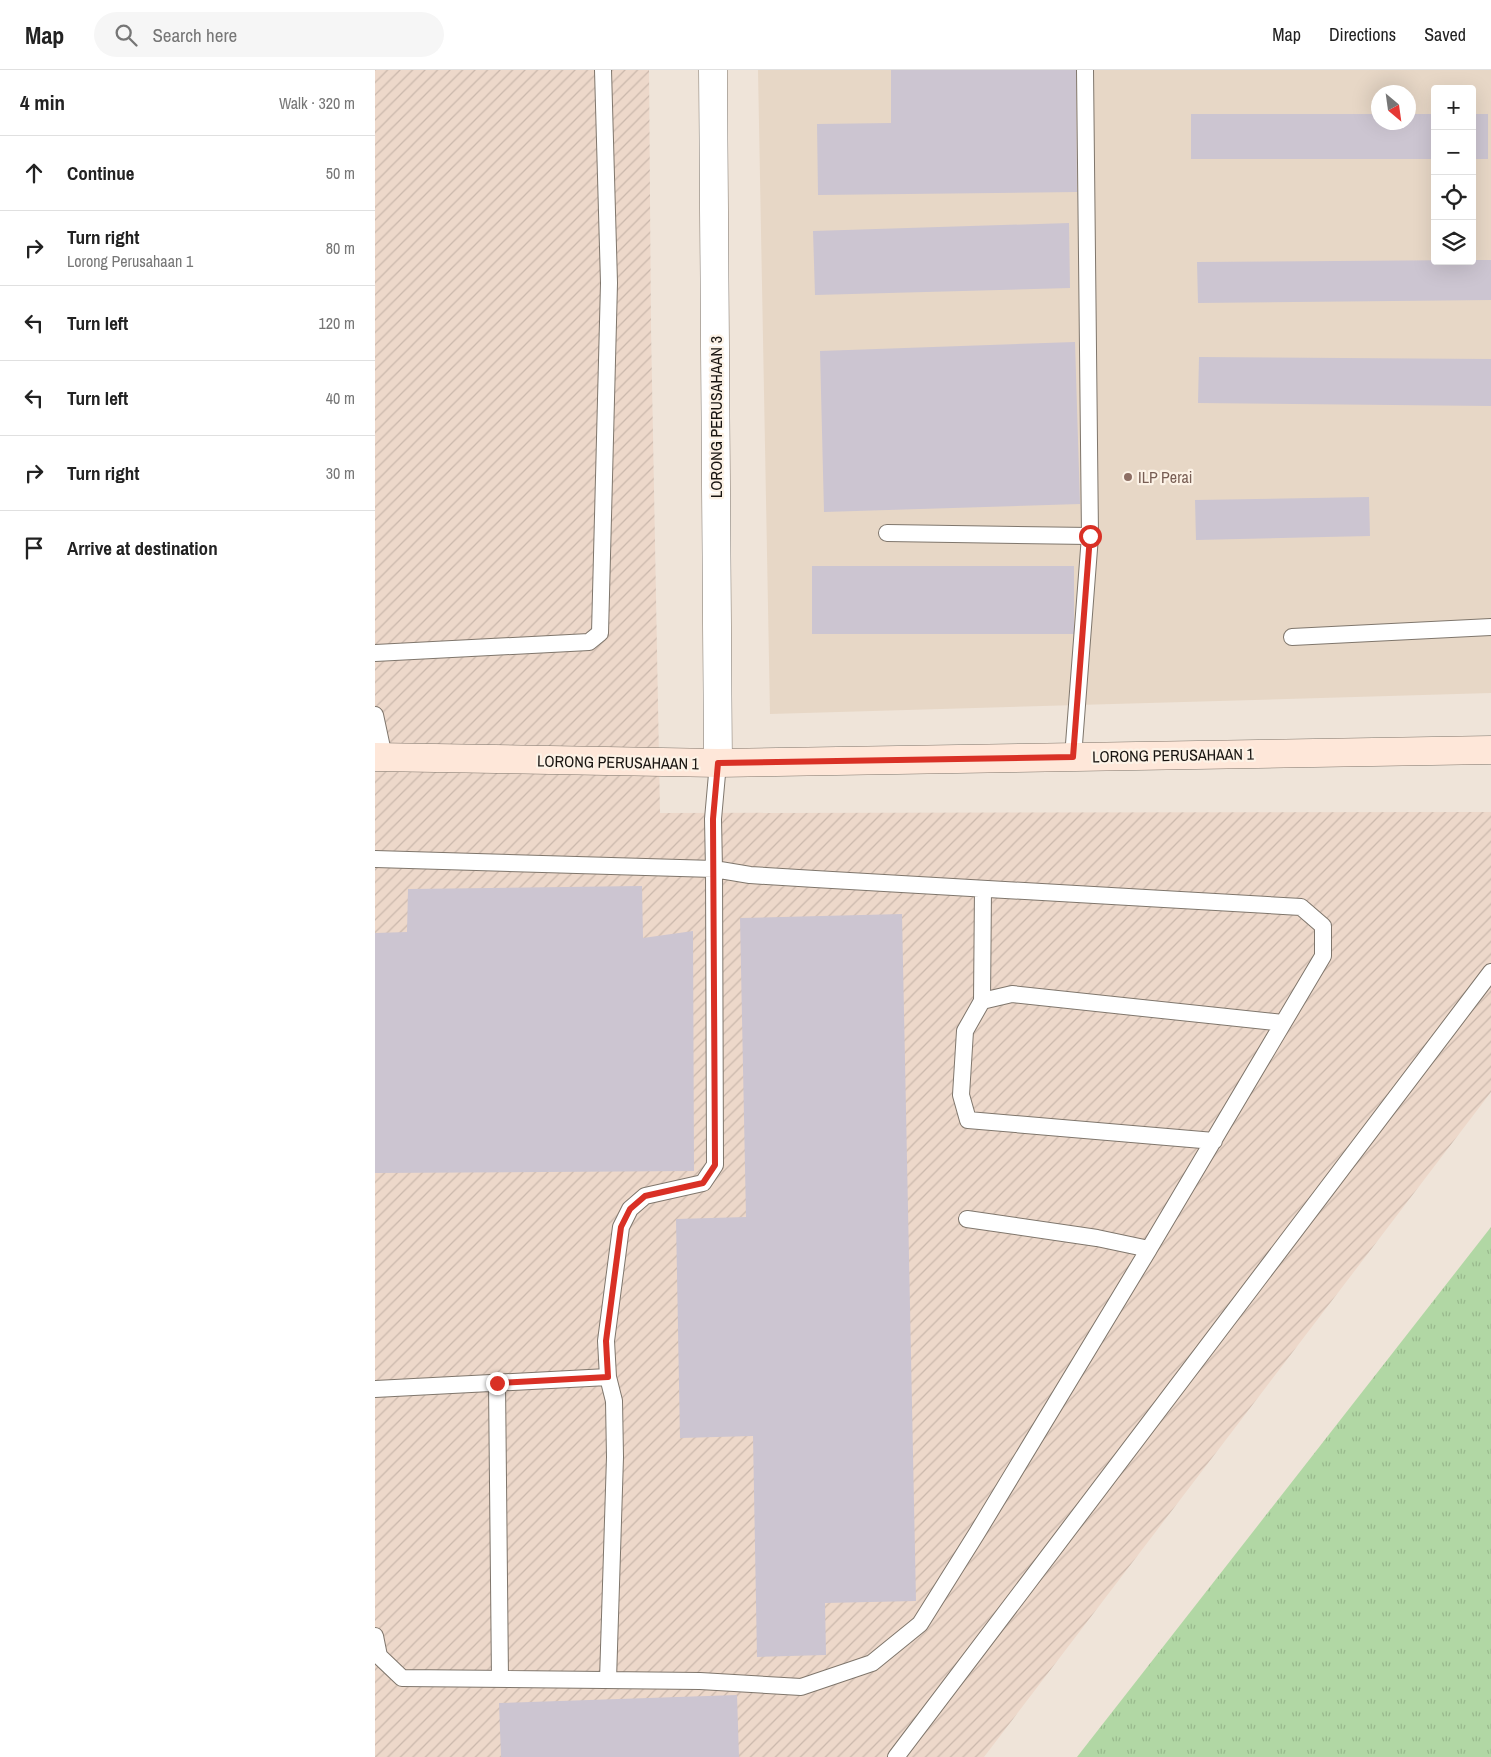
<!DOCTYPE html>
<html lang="en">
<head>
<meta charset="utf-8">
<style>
	:root { --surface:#fff; --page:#f6f6f6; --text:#222; --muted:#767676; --line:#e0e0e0 }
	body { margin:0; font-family:"Archivo Narrow",sans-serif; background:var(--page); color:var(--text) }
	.controls { position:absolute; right:15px; top:15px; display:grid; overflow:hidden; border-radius:5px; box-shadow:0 5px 20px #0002 }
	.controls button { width:45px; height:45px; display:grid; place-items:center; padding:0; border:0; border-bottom:1px solid var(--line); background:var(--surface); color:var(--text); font:25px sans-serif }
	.compass { position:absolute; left:996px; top:15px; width:45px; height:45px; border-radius:50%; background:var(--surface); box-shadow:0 5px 20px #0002; rotate:151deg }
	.stop { position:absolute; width:15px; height:15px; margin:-11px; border:4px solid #d93025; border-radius:50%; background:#fff }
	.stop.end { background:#d93025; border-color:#fff; box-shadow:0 1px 5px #0008 }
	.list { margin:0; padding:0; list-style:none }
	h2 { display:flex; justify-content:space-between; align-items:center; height:65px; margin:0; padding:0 20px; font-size:21px }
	h2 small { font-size:16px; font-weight:400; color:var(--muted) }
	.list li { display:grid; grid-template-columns:32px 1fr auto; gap:15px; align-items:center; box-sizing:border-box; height:75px; padding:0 20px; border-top:1px solid var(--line) }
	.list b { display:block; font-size:19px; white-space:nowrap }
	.list p { margin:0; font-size:16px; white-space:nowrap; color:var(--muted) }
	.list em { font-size:16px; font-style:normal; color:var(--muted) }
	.icon { flex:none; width:28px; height:28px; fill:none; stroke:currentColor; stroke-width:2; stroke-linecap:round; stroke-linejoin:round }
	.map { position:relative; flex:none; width:1116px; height:1687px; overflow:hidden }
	header { display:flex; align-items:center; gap:30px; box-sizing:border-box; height:70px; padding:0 25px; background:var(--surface); border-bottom:1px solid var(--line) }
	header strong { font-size:24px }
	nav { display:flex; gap:28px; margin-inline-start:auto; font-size:18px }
	.search { width:350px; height:45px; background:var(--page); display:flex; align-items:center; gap:12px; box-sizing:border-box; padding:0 18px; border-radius:28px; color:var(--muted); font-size:19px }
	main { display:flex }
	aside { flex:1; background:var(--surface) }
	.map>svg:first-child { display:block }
	.industrial { fill:url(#industrial-furrows) }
	.built { fill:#e7d7c6; fill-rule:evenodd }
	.grass { fill:url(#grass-tufts) }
	.building { fill:#ccc5d1 }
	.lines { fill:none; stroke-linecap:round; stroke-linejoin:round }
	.lane-casing { stroke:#7f766c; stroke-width:18 }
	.street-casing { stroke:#7f766c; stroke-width:29 }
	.secondary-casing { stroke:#7f766c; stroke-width:29 }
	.lane { stroke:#fff; stroke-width:16 }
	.street { stroke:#fff; stroke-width:28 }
	.secondary { stroke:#fee7d9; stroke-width:28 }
	.route { stroke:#d93025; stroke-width:6 }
	.education-dot { fill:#8d6e63; stroke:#fcf2e6; stroke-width:2 }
	.labels { text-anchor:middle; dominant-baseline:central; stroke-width:4.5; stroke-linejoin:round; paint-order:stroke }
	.street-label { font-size:16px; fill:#181410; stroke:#fcf2e6 }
	.education-label { font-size:16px; fill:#785e54; stroke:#fcf2e6; text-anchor:start }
</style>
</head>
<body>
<header>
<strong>Map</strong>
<div class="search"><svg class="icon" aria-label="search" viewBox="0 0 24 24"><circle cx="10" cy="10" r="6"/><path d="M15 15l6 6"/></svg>Search here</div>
<nav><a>Map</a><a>Directions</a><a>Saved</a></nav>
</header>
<main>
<aside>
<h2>4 min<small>Walk · 320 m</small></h2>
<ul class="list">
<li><svg class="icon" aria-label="ahead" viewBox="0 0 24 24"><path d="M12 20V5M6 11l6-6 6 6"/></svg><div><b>Continue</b></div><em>50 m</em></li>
<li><svg class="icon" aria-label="right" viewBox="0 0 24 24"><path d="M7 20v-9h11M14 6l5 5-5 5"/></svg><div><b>Turn right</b><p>Lorong Perusahaan 1</p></div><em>80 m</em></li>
<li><svg class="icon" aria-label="left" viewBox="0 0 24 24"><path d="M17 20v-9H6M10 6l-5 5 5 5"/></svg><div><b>Turn left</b></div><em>120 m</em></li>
<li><svg class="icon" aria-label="left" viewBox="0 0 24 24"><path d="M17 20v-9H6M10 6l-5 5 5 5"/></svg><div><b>Turn left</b></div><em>40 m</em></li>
<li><svg class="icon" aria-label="right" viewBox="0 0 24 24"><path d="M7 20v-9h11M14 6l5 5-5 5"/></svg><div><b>Turn right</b></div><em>30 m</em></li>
<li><svg class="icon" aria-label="arrive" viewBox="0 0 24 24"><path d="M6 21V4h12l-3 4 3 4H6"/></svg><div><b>Arrive at destination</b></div></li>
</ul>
</aside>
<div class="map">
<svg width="1116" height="1687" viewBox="0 0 1116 1687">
	<defs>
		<pattern id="industrial-furrows" width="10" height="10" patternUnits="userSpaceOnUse" patternTransform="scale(1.25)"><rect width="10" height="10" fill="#edd8ca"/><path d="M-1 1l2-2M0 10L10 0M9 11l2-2" fill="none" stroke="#cab8ac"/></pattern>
		<pattern id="grass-tufts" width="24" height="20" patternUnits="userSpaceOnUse" patternTransform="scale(1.25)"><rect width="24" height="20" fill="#b1d7a4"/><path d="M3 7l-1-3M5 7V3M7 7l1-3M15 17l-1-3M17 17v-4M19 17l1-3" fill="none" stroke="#98b88c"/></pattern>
	</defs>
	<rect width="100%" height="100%" fill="#efe4d9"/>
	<path class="industrial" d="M0,0H274L276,258L285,743L1116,742V1022L609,1687H0Z"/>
	<path class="built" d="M383,0H1116V623L395,644ZM1060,19H1097V191H1060ZM1004,22H1034V52H1004Z"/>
	<path class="grass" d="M1116,1157V1687H702Z"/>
	<path class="building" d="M516,0H701L702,122L443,125L442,54L516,53Z
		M816,44H1004V52H1034V44H1060V89H816Z
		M1097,44H1113V89H1097Z
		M694,153L695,218L440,225L438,161Z
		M1097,190H1116V230L823,233L822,192Z
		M700,272L705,434L449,442L445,281Z
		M824,287L1116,289V336L823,333Z
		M994,427L995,466L821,470L820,430Z
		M437,496H699V564H437Z
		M267,816L268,868L318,861L319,1101L0,1103V863L32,862L33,819Z
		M527,844L541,1531L450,1533L451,1585L382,1587L378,1366L305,1368L301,1149L371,1147L365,848Z
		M362,1625L364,1687H126L124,1633Z"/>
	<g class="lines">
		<g class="lane-casing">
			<path id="lane" d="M512,463L715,466
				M917,567L1116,557
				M0,583L214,572L225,563L234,213L228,0
				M0,645L9,687
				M698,687L715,466L710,0
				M343,693L338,749L339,799L375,805L440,809L926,837L948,856V886L774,1179L722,1168L592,1149
				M0,789L339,799L340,1095L328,1113L270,1126L255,1139L246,1157L231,1271L233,1307L0,1319
				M607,931L608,819
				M839,1071L593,1050L586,1025L590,961L607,931L637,924L908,953
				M233,1307L239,1331L240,1387L233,1610
				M122,1313L125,1609
				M0,1566L4,1586L27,1608L325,1611L426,1617L497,1593L545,1554L602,1463L774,1179
				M521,1687L1116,902"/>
		</g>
		<g class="street-casing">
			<path id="street" d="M338,0L343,693"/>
		</g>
		<g class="secondary-casing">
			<path id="secondary" d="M0,687L343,693L1116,680"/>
		</g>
		<use href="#lane" class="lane"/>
		<use href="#street" class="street"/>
		<use href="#secondary" class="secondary"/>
	</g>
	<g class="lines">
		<path class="route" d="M122,1313L233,1307L231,1271L246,1157L255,1139L270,1126L328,1113L340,1095L338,749L343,693L698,687L715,466"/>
	</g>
	<circle class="education-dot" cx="753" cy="407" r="5"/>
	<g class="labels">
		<g class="street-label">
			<text transform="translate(341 347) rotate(-90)">LORONG PERUSAHAAN 3</text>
			<text transform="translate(798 685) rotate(-1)">LORONG PERUSAHAAN 1</text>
			<text transform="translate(243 692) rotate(1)">LORONG PERUSAHAAN 1</text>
		</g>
		<g class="education-label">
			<text x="763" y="407">ILP Perai</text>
		</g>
	</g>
</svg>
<div class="controls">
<button>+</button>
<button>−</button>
<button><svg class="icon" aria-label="locate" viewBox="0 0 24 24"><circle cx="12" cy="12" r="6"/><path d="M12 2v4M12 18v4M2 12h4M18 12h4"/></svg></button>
<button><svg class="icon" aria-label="layers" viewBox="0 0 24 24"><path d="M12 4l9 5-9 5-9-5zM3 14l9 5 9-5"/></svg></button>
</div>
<svg class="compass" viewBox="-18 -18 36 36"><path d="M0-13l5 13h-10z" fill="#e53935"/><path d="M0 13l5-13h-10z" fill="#767676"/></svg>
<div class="stop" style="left:715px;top:466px"></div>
<div class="stop end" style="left:122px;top:1313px"></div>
</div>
</main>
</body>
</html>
